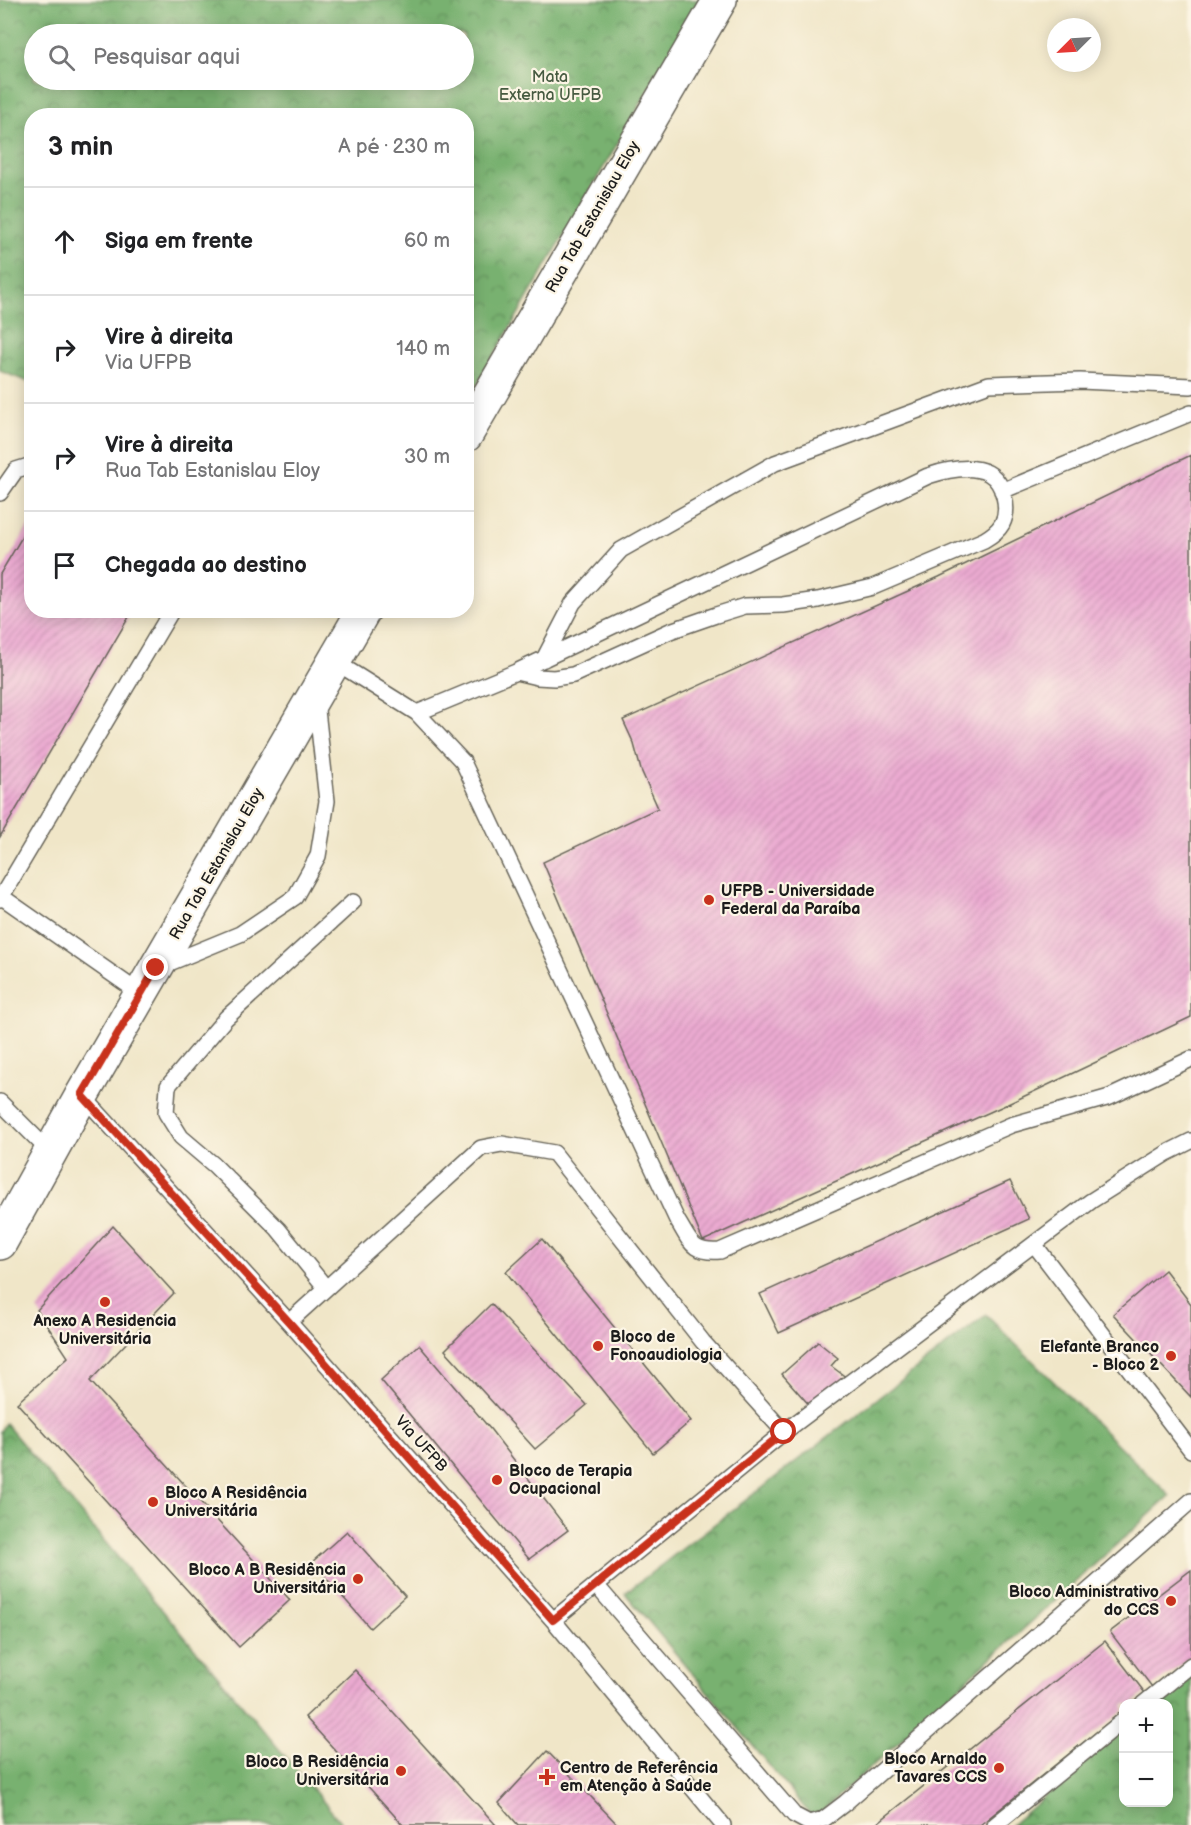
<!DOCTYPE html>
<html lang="pt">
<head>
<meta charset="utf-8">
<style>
	:root { --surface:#fff; --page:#f2f2f2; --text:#202124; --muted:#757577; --line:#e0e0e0 }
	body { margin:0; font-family:"Balsamiq Sans",sans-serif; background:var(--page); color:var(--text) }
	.controls { position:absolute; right:18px; bottom:18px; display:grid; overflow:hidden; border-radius:12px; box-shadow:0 3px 15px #0003 }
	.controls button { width:54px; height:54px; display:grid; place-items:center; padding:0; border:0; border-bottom:2px solid var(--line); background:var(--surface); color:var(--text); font:30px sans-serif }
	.compass { position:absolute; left:1047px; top:18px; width:54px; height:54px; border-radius:50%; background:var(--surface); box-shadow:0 3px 15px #0003; rotate:246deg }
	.stop { position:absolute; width:18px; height:18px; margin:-14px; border:4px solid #c8321e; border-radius:50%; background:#fff }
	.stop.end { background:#c8321e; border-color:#fff; box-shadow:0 2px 6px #0008 }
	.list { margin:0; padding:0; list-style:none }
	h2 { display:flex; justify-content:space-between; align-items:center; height:78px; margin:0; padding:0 24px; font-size:26px }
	h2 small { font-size:20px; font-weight:400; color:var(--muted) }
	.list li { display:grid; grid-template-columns:39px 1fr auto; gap:18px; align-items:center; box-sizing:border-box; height:108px; padding:0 24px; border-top:2px solid var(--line) }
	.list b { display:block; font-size:22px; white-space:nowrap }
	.list p { margin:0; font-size:20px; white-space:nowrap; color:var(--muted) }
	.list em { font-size:20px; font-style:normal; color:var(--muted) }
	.icon { flex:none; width:33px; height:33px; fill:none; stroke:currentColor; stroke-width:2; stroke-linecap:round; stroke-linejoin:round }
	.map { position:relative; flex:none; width:1191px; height:1825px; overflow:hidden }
	.search { position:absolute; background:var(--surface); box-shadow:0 3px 15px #0003; left:24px; top:24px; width:450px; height:66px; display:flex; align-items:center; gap:15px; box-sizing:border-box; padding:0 21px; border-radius:33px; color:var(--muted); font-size:22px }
	.panel { position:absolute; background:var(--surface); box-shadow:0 3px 15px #0003; left:24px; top:108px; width:450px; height:510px; border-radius:24px }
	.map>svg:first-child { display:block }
	.forest { fill:url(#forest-crowns); stroke:#4a6646; stroke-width:1.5; fill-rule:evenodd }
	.building { fill:url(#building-hatch) }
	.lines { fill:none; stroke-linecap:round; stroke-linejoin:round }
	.service-casing { stroke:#666358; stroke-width:18 }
	.tertiary-casing { stroke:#666358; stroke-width:36 }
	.service { stroke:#fff; stroke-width:15 }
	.tertiary { stroke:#fff; stroke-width:33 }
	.route { stroke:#c8321e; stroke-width:8 }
	.poi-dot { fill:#c8321e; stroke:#fcf5e5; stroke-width:2 }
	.labels { text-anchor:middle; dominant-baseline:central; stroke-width:4.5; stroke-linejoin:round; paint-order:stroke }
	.park-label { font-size:16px; fill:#465a40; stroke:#fcf5e5 }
	.street-label { font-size:16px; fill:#1c1c1c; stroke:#fcf5e5 }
	.poi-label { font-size:16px; font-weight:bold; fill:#1c1c1c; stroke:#fcf5e5; text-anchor:start }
</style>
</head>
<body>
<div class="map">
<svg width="1191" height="1825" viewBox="0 0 1191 1825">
	<defs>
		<pattern id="forest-crowns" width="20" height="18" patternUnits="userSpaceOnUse" patternTransform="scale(1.5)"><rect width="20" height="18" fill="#78b170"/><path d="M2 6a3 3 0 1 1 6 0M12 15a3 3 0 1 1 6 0" fill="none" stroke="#628f5b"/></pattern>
		<pattern id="building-hatch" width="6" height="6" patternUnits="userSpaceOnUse" patternTransform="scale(1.5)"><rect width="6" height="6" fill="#ebaad1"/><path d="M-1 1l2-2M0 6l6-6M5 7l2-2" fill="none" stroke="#c992b3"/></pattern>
	</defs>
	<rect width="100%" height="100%" fill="#fcf5e5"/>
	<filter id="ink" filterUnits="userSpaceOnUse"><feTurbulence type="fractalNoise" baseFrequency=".0167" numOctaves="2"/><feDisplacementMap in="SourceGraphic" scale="12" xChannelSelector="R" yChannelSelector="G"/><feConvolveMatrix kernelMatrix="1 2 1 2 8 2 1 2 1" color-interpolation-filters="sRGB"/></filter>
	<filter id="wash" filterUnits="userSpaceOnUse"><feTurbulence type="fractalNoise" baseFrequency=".008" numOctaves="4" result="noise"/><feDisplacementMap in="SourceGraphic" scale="24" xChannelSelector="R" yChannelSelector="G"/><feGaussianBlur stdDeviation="1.35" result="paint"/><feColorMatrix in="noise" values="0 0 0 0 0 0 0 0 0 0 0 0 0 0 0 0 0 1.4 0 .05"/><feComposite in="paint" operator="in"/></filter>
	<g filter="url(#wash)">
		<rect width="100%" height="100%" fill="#f0e6c8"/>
		<path class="forest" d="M0,0H701L467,402L466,116H32L31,383L0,371ZM34,34H464V80H34Z
			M986,1315L1170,1496L814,1819L625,1593Z
			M5,1423L343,1825H0V1432Z
			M1191,1673V1825H1011L1123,1730L1124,1802H1168V1704L1155,1703Z"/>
		<g id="blocks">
			<path class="building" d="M1191,455V1017L1010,1103L703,1241L543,862L658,808L641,770L634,744L623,720L939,577Z
				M32,520V610H133L0,837V574Z
				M1010,1181L1029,1219L779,1333L760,1294Z
				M113,1226L174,1293L90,1381L290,1600L239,1647L17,1403L68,1357L37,1310Z
				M542,1239L691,1421L653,1453L506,1272Z
				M1165,1270L1191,1304V1397L1113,1314Z
				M491,1304L587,1405L535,1449L445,1350Z
				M818,1342L838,1358L831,1366L847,1378L811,1407L782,1374Z
				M419,1345L491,1430L568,1530L529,1559L381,1380Z
				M347,1531L405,1596L370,1628L312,1562Z
				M1191,1570V1657L1152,1687L1110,1632Z
				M1105,1641L1145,1693L1132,1704H1124V1710L980,1825H875Z
				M355,1670L496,1825H403L305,1717Z
				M547,1751L618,1825H518L499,1803Z"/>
		</g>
	</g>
	<g filter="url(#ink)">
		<use href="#blocks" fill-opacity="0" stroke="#666358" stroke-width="1.5"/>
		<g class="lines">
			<g class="service-casing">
				<path id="service" d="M1002,491L1191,413
					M0,493L16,470L32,465
					M544,659L573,603L621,550L775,463L989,384L1080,381L1191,386
					M334,661L417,713L463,762L677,1220C691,1242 691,1253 720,1251L1011,1125L1110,1097L1191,1059
					M417,713L516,672L928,476C946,470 970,464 988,473C1004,482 1010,509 1002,524C998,531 991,536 984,540L873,587L818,600L783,605L745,606L716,615L670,631L573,675L554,678L537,677L516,672
					M2,897L141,994
					M0,899L172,610
					M162,966L240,934L295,897L318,856L327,801L316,701
					M82,1095L289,1322L553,1620L723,1825
					M0,1102L50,1152
					M1034,1244L1191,1450
					M326,1288L278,1229L214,1165L181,1137L166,1113L168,1086L226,1018L353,902
					M289,1322L481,1148L502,1144L554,1153L703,1342L784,1432
					M596,1585L794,1815L809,1823L824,1819L845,1803L1191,1501
					M553,1620L784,1432L1034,1244L1091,1201L1167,1153L1191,1141
					M1143,1704L1191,1665
					M995,1825L1124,1720"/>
			</g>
			<g class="tertiary-casing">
				<path id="tertiary" d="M466,435L720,0
					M0,1243L82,1095L364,610"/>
			</g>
			<use href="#service" class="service"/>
			<use href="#tertiary" class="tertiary"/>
		</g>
	</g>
	<g class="lines" filter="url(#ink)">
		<path class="route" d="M156,968L82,1095L289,1322L553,1620L784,1432"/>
	</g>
	<g class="poi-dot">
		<circle cx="709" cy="900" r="6"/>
		<circle cx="105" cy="1302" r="6"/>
		<circle cx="598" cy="1346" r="6"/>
		<circle cx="1171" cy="1356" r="6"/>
		<circle cx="497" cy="1480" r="6"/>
		<circle cx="153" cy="1502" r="6"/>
		<circle cx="358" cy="1579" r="6"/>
		<circle cx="1171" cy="1601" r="6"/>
		<circle cx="999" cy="1768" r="6"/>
		<circle cx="401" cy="1771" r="6"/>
		<path d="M544 1768h6v6h6v6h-6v6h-6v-6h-6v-6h6z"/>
	</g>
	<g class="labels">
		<g class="park-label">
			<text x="550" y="77">Mata<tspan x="550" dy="18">Externa UFPB</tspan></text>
		</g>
		<g class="street-label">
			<text transform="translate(593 217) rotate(-60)">Rua Tab Estanislau Eloy</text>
			<text transform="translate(217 864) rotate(-60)">Rua Tab Estanislau Eloy</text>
			<text transform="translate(421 1444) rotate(48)">Via UFPB</text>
		</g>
		<g class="poi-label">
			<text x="721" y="891">UFPB - Universidade<tspan x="721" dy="18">Federal da Paraíba</tspan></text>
			<text x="105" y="1321" text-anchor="middle">Anexo A Residencia<tspan x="105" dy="18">Universitária</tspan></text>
			<text x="610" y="1337">Bloco de<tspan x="610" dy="18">Fonoaudiologia</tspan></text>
			<text x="1159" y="1347" text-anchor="end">Elefante Branco<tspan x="1159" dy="18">- Bloco 2</tspan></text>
			<text x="509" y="1471">Bloco de Terapia<tspan x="509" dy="18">Ocupacional</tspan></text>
			<text x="165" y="1493">Bloco A Residência<tspan x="165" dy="18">Universitária</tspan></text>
			<text x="346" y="1570" text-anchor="end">Bloco A B Residência<tspan x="346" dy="18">Universitária</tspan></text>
			<text x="1159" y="1592" text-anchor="end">Bloco Administrativo<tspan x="1159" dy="18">do CCS</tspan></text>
			<text x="987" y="1759" text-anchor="end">Bloco Arnaldo<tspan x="987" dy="18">Tavares CCS</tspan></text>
			<text x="389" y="1762" text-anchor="end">Bloco B Residência<tspan x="389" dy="18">Universitária</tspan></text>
			<text x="560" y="1768">Centro de Referência<tspan x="560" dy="18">em Atenção à Saúde</tspan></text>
		</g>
	</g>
</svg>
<div class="controls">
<button>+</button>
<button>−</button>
</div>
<svg class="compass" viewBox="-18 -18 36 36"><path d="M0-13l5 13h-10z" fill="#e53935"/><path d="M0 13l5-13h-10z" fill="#757577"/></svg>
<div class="stop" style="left:784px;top:1432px"></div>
<div class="stop end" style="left:156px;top:968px"></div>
<div class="search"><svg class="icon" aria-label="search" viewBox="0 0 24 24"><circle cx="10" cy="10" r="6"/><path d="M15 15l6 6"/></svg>Pesquisar aqui</div>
<section class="panel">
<h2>3 min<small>A pé · 230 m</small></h2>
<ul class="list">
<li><svg class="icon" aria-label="ahead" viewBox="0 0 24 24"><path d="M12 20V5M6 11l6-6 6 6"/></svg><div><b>Siga em frente</b></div><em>60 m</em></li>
<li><svg class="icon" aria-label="right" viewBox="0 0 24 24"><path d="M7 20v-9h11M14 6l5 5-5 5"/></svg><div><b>Vire à direita</b><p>Via UFPB</p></div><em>140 m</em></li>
<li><svg class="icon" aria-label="right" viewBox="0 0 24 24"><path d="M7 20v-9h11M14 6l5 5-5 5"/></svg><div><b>Vire à direita</b><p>Rua Tab Estanislau Eloy</p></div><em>30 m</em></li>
<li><svg class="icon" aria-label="arrive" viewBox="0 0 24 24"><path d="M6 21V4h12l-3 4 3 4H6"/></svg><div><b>Chegada ao destino</b></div></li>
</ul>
</section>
</div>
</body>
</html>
